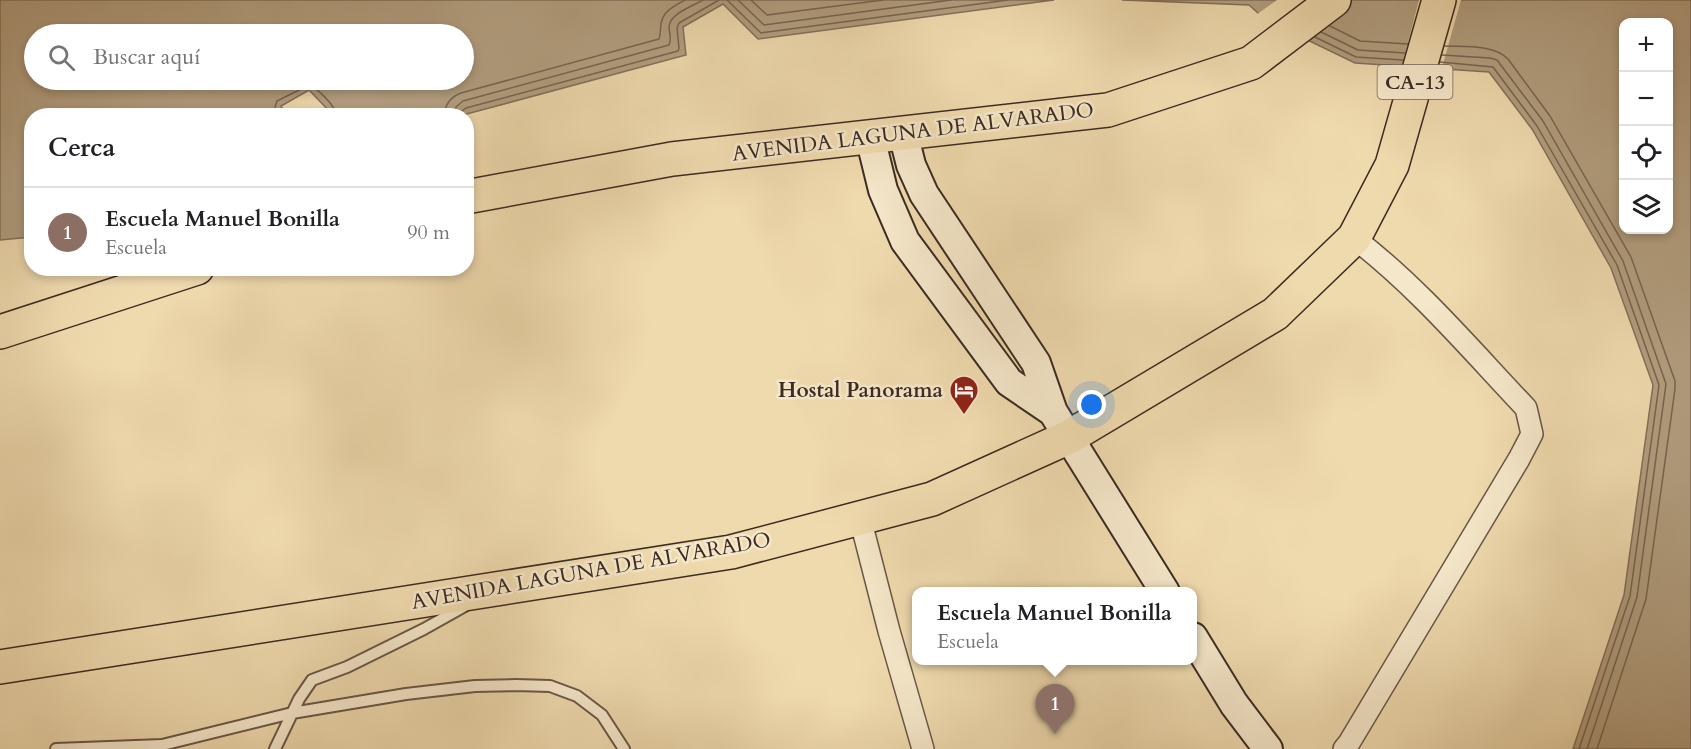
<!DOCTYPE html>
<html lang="es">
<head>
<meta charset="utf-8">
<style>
	:root { --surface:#fff; --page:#f6f6f6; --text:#202124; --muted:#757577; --line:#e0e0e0; --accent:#0b8043 }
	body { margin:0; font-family:Cardo,serif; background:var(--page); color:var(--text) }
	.controls { position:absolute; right:18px; top:18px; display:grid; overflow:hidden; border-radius:12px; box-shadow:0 3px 9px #0003 }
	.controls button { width:54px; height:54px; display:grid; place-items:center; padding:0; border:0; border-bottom:2px solid var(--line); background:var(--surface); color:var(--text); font:30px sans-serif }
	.you { position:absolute; left:1092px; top:405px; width:21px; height:21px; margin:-15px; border:4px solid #fff; border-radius:50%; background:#1a73e8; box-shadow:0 0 0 9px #1a73e833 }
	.badge { display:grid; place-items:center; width:39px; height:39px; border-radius:50%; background:var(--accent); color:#fff; font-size:20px; font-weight:700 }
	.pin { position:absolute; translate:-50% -50px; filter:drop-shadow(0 2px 3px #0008) }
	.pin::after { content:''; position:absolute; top:32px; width:21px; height:18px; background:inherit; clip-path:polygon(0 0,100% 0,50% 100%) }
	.popup { position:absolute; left:912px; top:587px; width:285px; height:78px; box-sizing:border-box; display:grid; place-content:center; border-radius:12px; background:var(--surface); filter:drop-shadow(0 2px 4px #0005); font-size:20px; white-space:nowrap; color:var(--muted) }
	.popup b { font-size:22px; color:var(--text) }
	.popup::after { content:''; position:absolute; left:50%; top:100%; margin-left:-12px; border:12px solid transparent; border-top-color:var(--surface) }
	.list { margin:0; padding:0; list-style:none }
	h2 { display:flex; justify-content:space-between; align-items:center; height:78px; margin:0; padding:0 24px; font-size:26px }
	h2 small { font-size:20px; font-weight:400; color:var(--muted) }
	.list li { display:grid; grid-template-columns:39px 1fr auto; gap:18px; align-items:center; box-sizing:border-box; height:90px; padding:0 24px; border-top:2px solid var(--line) }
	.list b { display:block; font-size:22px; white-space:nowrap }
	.list p { margin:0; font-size:20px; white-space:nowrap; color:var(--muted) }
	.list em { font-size:20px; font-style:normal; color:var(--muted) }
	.icon { flex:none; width:33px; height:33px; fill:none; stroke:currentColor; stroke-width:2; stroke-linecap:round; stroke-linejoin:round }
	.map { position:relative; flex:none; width:1691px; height:749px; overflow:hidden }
	.search { position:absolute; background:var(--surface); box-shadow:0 3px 9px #0003; left:24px; top:24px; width:450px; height:66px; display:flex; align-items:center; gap:15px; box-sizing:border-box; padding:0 21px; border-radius:33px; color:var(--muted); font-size:22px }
	.panel { position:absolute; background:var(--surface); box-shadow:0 3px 9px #0003; left:24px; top:108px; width:450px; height:168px; border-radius:24px }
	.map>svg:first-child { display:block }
	.water { fill:#b29e7f; stroke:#83705a; stroke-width:1.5; fill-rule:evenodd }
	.pier { fill:#efdaae }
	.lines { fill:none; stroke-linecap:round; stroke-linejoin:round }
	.shore { stroke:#776451; stroke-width:1.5 }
	.service-casing { stroke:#695746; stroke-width:14 }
	.minor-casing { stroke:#695746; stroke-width:24 }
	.secondary-casing { stroke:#3c2b23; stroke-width:32 }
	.primary-casing { stroke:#3c2b23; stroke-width:36 }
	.service { stroke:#f5e7ca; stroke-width:10 }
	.minor { stroke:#f5e7ca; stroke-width:21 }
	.secondary { stroke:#f5e7ca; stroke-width:28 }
	.primary { stroke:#efdaae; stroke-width:33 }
	.labels { text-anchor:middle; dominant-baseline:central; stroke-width:5; stroke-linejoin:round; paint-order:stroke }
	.shield { fill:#f5e7ca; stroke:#746355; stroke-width:1.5 }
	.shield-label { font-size:20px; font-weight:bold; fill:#3c2b23 }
	.street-label { font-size:21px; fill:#3c2b23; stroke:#f5e7ca }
	.poi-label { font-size:21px; font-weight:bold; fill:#3c2b23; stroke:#f5e7ca; text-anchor:end }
</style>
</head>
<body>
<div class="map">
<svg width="1691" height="749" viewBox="0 0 1691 749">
	<rect width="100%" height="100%" fill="#efdaae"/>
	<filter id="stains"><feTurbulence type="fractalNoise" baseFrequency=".00333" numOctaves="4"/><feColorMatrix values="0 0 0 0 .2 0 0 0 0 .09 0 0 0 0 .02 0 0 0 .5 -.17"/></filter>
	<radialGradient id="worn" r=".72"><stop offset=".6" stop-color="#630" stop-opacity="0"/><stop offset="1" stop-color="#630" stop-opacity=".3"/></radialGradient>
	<path class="water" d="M0,0H1054L758,39L723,4L683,27L686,55L463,115H333L309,90L281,106L286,115L32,116L31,237L0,240ZM464,34V80H34V34Z
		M1122,0H1691V749H1573L1624,595L1653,385L1611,268L1532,129L1489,72L1355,63L1266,20L1249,5ZM1624,22H1668V230H1624Z"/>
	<path class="pier" d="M1277,0H1352L1340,14L1306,43L1264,23L1256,15Z
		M1419,0H1461L1441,71L1401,69Z"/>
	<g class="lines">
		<path class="shore" d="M727,0L761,33L1008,0
			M738,0L764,25L951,0
			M751,0L767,15L883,0
			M1330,26L1360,41L1408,44
			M1321,32L1358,50L1405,53
			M1315,37L1356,57L1403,60
			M1445,46C1464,47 1494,44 1508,59L1550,116L1631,257L1675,381V389L1646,599L1597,749
			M1442,55L1490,58L1497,60L1543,121L1623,261L1666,384L1637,597L1587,749
			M1440,62L1493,67L1537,126L1617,265L1659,385L1630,596L1579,749
			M279,116L275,107L277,101L309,85C318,89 335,105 337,116
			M444,116C445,104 450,97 461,93L659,39C661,34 660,30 661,24C663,11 674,6 685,0
			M453,116L456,107L463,101L669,45C672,39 669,33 669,26C671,13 693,6 703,0
			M461,116L462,111L466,108L678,51L679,48L677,28L679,23L719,0"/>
		<g class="service-casing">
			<path id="service" d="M56,749L162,745L292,713L406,694L475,686L516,685L550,686L577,696L602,715L624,749
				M275,749L299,699L312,680L347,667L424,629L465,606"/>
		</g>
		<g class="minor-casing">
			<path id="minor" d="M860,518L889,631L923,749
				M1344,749L1349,743L1519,459L1532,434L1526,408C1471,350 1418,287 1354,238"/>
		</g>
		<g class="secondary-casing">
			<path id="secondary" d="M903,133L911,165L924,194L1036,363L1053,412L1165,592
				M870,137L883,190L905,241L1009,382L1053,412
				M1193,637L1234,704L1268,749"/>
		</g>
		<g class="primary-casing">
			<path id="primary" d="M466,197L672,159L1108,110L1251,63L1334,0
				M0,332L197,268
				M0,667L731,552L932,499L1069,437L1275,314L1354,238L1392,165L1439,0"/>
		</g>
		<use href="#service" class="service"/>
		<use href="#minor" class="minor"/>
		<use href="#secondary" class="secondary"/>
		<use href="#primary" class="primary"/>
	</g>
	<defs>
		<g id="hotel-pin" transform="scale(1.5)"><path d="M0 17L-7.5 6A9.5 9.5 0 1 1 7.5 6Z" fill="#8f2418" stroke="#f5e7ca"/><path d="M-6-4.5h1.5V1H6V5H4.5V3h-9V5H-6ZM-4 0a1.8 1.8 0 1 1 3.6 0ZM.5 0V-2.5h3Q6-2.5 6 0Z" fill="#fff"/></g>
	</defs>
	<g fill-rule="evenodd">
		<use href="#hotel-pin" x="964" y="390"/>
	</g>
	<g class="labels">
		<rect class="shield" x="1377.5" y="65" width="75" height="34" rx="4.5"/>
		<g class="shield-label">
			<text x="1415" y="82">CA-13</text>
		</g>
		<g class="street-label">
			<text transform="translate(913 132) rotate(-7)">AVENIDA LAGUNA DE ALVARADO</text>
			<text transform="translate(591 571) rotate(-10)">AVENIDA LAGUNA DE ALVARADO</text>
		</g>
		<g class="poi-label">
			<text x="943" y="390">Hostal Panorama</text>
		</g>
	</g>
	<rect width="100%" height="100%" filter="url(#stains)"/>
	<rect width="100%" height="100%" fill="url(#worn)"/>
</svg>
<div class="controls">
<button>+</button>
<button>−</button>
<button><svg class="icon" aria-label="locate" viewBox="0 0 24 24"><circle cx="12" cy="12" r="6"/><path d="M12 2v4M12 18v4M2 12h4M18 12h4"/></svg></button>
<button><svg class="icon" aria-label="layers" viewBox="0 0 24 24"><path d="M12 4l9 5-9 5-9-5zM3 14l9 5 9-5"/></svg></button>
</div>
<div class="you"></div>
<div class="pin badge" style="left:1055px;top:734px;background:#8d6e63">1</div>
<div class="popup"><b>Escuela Manuel Bonilla</b>Escuela</div>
<div class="search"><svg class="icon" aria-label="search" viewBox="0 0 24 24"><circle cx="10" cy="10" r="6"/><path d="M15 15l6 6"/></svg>Buscar aquí</div>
<section class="panel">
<h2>Cerca<small></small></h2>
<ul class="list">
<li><span class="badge" style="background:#8d6e63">1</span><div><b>Escuela Manuel Bonilla</b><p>Escuela</p></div><em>90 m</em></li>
</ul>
</section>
</div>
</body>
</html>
